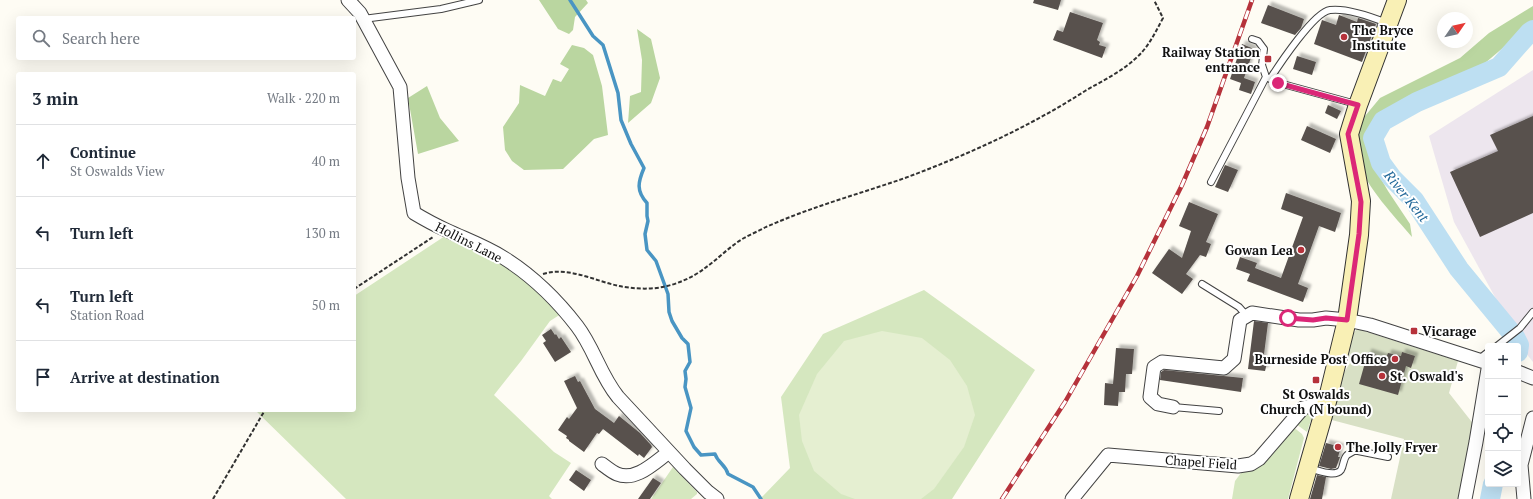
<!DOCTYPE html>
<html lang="en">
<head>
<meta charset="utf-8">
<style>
	:root { --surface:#fff; --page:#f2f2f3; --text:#1f2937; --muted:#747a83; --line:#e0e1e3 }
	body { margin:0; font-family:"PT Serif",serif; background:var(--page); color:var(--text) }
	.controls { position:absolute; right:12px; bottom:12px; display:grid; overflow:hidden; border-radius:4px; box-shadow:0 4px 16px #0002 }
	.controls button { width:36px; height:36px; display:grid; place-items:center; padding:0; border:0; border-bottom:1px solid var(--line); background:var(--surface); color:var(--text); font:20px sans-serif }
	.compass { position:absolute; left:1437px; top:12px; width:36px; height:36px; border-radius:50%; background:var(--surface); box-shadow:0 4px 16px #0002; rotate:56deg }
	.stop { position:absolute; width:12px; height:12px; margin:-9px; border:3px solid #db2777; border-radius:50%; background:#fff }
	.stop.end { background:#db2777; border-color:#fff; box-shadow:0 1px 4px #0008 }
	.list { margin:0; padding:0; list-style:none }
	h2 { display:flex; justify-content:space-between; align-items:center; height:52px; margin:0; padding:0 16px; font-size:17px }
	h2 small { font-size:13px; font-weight:400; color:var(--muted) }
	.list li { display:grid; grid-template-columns:26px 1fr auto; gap:12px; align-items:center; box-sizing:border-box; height:72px; padding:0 16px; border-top:1px solid var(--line) }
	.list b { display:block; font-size:15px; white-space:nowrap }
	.list p { margin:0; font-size:13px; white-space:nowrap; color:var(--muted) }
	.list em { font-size:13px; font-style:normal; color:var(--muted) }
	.icon { flex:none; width:22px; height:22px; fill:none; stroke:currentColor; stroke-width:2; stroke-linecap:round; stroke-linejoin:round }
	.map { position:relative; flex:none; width:1533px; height:499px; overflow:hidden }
	.search { position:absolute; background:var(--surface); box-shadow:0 4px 16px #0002; left:16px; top:16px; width:340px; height:44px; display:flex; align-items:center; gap:10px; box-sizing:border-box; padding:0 14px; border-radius:4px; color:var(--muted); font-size:15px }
	.panel { position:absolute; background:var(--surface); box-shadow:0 4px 16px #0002; left:16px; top:72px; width:340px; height:340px; border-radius:4px }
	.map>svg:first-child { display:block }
	.industrial { fill:#ede6ee }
	.green { fill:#d5e7bf }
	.forest { fill:#bad6a0 }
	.cemetery { fill:#d8e0c5 }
	.pitch { fill:#e5efd1 }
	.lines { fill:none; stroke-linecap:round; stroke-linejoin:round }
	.stream { stroke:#4995c3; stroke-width:3.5 }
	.river { stroke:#bddff2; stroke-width:20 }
	.building { fill:#58514d; filter:url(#shadow) }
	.lane-casing { stroke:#434343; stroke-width:8 }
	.street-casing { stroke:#434343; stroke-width:15 }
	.secondary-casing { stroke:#323232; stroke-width:20 }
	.path { stroke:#323232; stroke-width:2; stroke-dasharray:4 2; stroke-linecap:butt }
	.lane { stroke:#fff; stroke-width:6 }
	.street { stroke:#fff; stroke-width:13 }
	.secondary { stroke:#f9f0b5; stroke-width:18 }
	.rail-casing { stroke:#b6323b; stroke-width:4.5 }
	.rail { stroke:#fff; stroke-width:3; stroke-dasharray:9; stroke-linecap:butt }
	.route { stroke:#db2777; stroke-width:5 }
	.poi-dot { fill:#b6323b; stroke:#fff; stroke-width:1.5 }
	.labels { text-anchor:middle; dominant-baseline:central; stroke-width:4; stroke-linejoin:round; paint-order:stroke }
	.poi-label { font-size:13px; font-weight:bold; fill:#101010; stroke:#fff; text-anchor:start }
	.street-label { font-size:13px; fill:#101010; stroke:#fff }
	.water-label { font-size:14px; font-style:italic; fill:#226899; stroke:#fff }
</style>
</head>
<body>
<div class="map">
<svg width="1533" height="499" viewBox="0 0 1533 499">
	<defs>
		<filter id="shadow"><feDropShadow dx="3.5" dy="-3.5" stdDeviation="1" flood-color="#0004"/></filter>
	</defs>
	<rect width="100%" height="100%" fill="#fefcf4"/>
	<path class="industrial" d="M1533,70V362L1525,352L1454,222L1429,136Z"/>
	<path class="green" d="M445,236C464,243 483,252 500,262C523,276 543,296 561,314L550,321L521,361L494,395L554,452L571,463L549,496L552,499H346L255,410H354V296Z
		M924,290L1035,370L952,499H760L790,468L781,397L823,334Z
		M1312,411L1313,414L1307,432L1296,424L1305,412Z
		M1292,426L1302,434L1304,438L1288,499H1232L1235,481L1241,473L1253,469Z
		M673,467L697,492V494L691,499H651Z"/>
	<path class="forest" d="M539,0H586L588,3L575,17L573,30L569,34L558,29Z
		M1533,6V25L1517,36L1478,69L1430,91L1404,100L1371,124L1369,135L1373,165L1388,191L1410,224L1412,237C1396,218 1365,186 1359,162C1356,151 1356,139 1355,128L1380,98L1460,58L1489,33Z
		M637,29L651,39L660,78L651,103L628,123L630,96L641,92L642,60Z
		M572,45L584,48L593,55L602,86L608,135L594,139L563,169L524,170L512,161L505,150L503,127L519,103L520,85L545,96L553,79L561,82L569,69L560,64Z
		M427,86L440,118L459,141L418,154L408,98Z"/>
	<path class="cemetery" d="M1356,330H1361L1458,361L1449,393L1475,426L1461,499H1391L1404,439L1328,419L1341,377L1350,363C1347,351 1346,340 1356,330Z"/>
	<path class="pitch" d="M882,331L922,338L950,360L967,386L975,415L964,447L934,489L921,499H855L841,494L814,471L802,441L799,415L817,374L844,341Z"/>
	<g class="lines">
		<path class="stream" d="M570,0L593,36L603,45L618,93L621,120L631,144L644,168C638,182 636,191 647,203V216L648,221L645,234L647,250L656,261L668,294L669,312L672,321L682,338L688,344L690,362L685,371L686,379L685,387L691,408L686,431L694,447L701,455L715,454C718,463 725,464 728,474L753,487L761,499"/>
		<path class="river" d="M1518,352L1519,345L1515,337L1459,269L1414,200L1392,178L1381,163L1373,138L1383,121L1417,102L1499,67L1530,32L1533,30
			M1490,499L1493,484"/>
	</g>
	<path class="building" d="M1034,0H1061L1058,10L1033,3Z
		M1268,5L1304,19L1301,28L1295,35L1261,23Z
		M1070,12L1103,23L1097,40L1100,42L1099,45L1106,47L1102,58L1053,40L1057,30L1063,32Z
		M1339,15L1357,22L1358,18L1376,24L1362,62L1314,44L1322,20L1336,25Z
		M1242,44L1254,49L1244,78L1255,82L1251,94L1239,90L1241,83L1230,79Z
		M1297,56L1316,62L1312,75L1293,69Z
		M1328,105L1341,111L1337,119L1325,113Z
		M1533,116V213L1480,237L1450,172L1498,151L1490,135Z
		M1307,126L1336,139L1330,153L1301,140Z
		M1225,165L1238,170L1228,192L1215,187Z
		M1286,193L1341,213L1335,232L1319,226L1298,284L1308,288L1303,302L1247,281L1250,274L1236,269L1240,257L1257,263L1255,268L1281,278L1303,217L1281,209Z
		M1189,202L1218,214L1206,242L1211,244L1206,257L1200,255L1186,274L1193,279L1182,294L1152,273L1169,249L1182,258L1191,231L1179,226Z
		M1254,321L1268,323L1263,362L1267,363L1265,371L1248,369Z
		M551,329L555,335L556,334L559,339L561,337L571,352L555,362L543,343L546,341L542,335Z
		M1116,348L1134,349L1132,374H1126L1125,392H1119L1118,406L1104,405L1105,383L1113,384Z
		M1368,352L1386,358L1388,353L1401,356L1402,352L1415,356L1411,368L1406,366L1398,395L1359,384Z
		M1164,370L1243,378L1241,392L1160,380L1161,372Z
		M575,376L578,382L580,381L595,409L614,423L619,416L640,433L651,445L652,447L644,458L639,454L638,456L603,429L599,434L597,433L584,452L569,441V440L566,438L567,436L558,430L567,417L569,419L577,408L564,381Z
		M1326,443L1341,447L1338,457H1340L1336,468L1331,469L1319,466Z
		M576,470L591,480L584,491L569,480Z
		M1317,475L1326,477L1322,499H1310Z
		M653,478L661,483L650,499H638Z"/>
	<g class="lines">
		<g class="lane-casing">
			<path id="lane" d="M363,19L441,9L479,0
				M1252,39L1258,41L1264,49L1262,65L1266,77L1279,83L1356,104
				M1270,79C1279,65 1314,12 1330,10C1346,8 1372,17 1387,23
				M1211,182L1266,77
				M1202,284L1239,307L1247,316
				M1497,346L1520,328L1533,312
				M1479,359L1488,352
				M1173,407L1219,411
				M1309,468C1317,470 1335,478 1341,470C1344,465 1343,459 1347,455L1354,451H1358L1388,457"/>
		</g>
		<g class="street-casing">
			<path id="street" d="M348,0L360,13L400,87L408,178L414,213C424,219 435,225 446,230C465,239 485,246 504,258C531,275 557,300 577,326C594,348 600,375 618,397L685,469L708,492L717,499
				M1518,372L1533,378
				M1173,407L1158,404L1150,397L1154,367L1162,362L1224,368L1234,359L1240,320L1252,313L1299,320H1313L1326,318L1347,320L1370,325L1488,363
				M602,464C606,467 612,472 617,474C636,482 655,462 669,452
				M1072,499L1108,455L1238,466L1251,464L1259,459L1303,408L1314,405H1325
				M1465,499L1476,442L1488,369
				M1524,499L1521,465L1533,418"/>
		</g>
		<g class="secondary-casing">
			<path id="secondary" d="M1299,499L1328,398L1347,320L1359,235L1361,201L1349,134L1358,105L1397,0"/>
		</g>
		<path class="path" d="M543,274C568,266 595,281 619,286C634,289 652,290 667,286C680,283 695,276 705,268C718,259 730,246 744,238C751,234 759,231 766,227C811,207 859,194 905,178C967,155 1029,127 1085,91C1102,81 1121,72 1135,59C1148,48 1155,33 1163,18L1154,0
			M354,289L433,237
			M213,499L265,410"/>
		<use href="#lane" class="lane"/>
		<use href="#street" class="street"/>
		<use href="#secondary" class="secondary"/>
		<g class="rail-casing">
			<path id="rail" d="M1002,499L1065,402L1137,276L1182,185L1207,127L1252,0"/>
		</g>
		<use href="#rail" class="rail"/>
	</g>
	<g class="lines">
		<path class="route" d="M1278,83L1358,105L1348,134L1361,202L1359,234L1347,320L1326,318L1313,320L1288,318"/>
	</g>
	<g class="poi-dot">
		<circle cx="1344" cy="37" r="4"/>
		<rect x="1264" y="55" width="8" height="8" rx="2"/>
		<circle cx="1301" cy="250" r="4"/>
		<rect x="1410" y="327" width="8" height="8" rx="2"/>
		<circle cx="1395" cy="359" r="4"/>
		<circle cx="1382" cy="376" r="4"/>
		<rect x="1312" y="376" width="8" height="8" rx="2"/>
		<circle cx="1338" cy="447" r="4"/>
	</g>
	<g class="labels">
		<g class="poi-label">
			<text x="1352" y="30">The Bryce<tspan x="1352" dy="15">Institute</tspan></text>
			<text x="1260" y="52" text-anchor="end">Railway Station<tspan x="1260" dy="15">entrance</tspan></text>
			<text x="1293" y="250" text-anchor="end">Gowan Lea</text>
			<text x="1422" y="331">Vicarage</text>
			<text x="1387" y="359" text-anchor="end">Burneside Post Office</text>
			<text x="1390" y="376">St. Oswald's</text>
			<text x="1316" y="394" text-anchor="middle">St Oswalds<tspan x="1316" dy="15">Church (N bound)</tspan></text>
			<text x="1346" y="447">The Jolly Fryer</text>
		</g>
		<g class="street-label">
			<text transform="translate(469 242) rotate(27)">Hollins Lane</text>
			<text transform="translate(1201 462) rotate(4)">Chapel Field</text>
		</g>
		<g class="water-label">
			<text transform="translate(1407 196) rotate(51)">River Kent</text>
		</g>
	</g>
</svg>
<div class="controls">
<button>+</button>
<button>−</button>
<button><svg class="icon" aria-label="locate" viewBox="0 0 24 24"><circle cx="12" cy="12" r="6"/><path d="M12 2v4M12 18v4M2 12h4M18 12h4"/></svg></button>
<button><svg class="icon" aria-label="layers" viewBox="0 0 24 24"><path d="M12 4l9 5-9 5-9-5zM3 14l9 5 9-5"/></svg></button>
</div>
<svg class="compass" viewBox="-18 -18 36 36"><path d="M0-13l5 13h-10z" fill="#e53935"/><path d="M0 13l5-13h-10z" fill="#747a83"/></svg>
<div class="stop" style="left:1288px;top:318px"></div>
<div class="stop end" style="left:1278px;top:83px"></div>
<div class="search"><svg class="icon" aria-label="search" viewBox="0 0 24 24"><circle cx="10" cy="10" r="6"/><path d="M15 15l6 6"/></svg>Search here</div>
<section class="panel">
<h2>3 min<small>Walk · 220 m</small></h2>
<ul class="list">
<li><svg class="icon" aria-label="ahead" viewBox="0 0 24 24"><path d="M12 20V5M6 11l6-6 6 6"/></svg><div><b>Continue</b><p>St Oswalds View</p></div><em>40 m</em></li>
<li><svg class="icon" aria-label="left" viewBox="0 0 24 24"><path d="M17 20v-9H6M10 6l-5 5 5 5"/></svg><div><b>Turn left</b></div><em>130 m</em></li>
<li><svg class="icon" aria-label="left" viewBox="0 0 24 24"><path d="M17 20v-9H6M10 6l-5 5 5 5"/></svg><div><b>Turn left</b><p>Station Road</p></div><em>50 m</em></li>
<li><svg class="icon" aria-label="arrive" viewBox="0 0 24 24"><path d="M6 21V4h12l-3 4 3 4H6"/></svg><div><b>Arrive at destination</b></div></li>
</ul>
</section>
</div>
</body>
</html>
